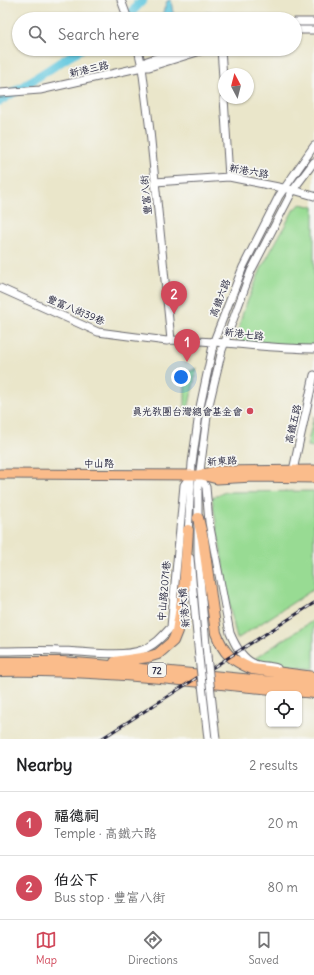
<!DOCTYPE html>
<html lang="en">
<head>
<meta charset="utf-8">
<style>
	:root { --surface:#fff; --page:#f6f6f6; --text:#202124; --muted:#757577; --line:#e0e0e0; --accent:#d1495b }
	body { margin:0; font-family:Delius,"LXGW WenKai TC",sans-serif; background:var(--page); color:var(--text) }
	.controls { position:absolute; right:12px; bottom:12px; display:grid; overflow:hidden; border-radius:6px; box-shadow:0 1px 3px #0004 }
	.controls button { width:36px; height:36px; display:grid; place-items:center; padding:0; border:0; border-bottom:1px solid var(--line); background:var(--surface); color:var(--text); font:20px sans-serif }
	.compass { position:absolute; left:218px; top:68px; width:36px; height:36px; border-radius:50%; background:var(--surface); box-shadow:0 1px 3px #0004; rotate:353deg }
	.you { position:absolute; left:181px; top:377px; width:14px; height:14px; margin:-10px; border:3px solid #fff; border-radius:50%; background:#1a73e8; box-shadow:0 0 0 6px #1a73e833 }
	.badge { display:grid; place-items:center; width:26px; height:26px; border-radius:50%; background:var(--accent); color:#fff; font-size:13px; font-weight:700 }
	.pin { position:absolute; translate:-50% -33px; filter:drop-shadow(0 1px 2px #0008) }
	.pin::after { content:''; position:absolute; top:21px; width:14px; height:12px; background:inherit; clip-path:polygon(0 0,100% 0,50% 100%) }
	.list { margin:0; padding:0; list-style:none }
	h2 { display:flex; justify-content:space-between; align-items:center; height:52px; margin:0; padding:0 16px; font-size:17px }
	h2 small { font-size:13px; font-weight:400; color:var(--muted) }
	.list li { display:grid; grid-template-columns:26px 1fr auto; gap:12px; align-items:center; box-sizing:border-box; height:64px; padding:0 16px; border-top:1px solid var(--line) }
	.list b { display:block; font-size:15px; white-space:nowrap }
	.list p { margin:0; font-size:13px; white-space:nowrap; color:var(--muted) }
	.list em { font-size:13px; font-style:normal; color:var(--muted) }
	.icon { flex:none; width:22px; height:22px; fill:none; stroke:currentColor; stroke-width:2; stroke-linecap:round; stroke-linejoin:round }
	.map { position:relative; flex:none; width:314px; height:739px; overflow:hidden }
	.search { position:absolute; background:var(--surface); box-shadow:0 1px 3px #0004; left:12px; right:12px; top:12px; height:44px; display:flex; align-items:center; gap:10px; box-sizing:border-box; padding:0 14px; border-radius:22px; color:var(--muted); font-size:15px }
	.sheet { height:180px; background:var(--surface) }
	nav { display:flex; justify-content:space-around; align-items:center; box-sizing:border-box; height:56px; border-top:1px solid var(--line); background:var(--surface); font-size:11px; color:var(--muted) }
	nav a { display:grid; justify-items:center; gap:2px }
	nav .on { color:var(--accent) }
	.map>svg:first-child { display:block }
	.green { fill:#98db93; stroke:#5d7e67 }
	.water { fill:#62c8df; stroke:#42758d }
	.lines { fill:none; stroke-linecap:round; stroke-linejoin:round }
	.stream { stroke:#62c8df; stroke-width:1.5 }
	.river { stroke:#62c8df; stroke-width:9 }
	.minor-casing { stroke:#68676d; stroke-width:9 }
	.major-casing { stroke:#68676d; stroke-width:11 }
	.highway-casing { stroke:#68676d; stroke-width:12 }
	.minor { stroke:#fff; stroke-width:7 }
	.major { stroke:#fabc8b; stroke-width:9 }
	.highway { stroke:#fabc8b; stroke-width:10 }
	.rail-casing { stroke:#22223b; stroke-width:3 }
	.rail { stroke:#f6f6f2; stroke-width:1.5; stroke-dasharray:4.5; stroke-linecap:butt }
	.minor-bridge-casing { stroke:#68676d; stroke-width:9; stroke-linecap:butt }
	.minor-bridge { stroke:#fff; stroke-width:7 }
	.poi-dot { fill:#d1495b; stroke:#f6f6f2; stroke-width:1.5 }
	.labels { text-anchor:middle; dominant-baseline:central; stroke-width:3.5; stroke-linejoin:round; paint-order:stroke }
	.shield { fill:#f6f6f2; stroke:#626272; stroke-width:1 }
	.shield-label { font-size:9px; font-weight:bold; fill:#22223b }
	.street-label { font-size:10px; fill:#22223b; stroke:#f6f6f2 }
	.poi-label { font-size:10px; fill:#22223b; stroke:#f6f6f2; text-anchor:end }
</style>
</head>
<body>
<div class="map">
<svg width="314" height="739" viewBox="0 0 314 739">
	<rect width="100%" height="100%" fill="#f6f6f2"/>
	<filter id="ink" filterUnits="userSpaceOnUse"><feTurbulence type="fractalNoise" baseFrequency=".025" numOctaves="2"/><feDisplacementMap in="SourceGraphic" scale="8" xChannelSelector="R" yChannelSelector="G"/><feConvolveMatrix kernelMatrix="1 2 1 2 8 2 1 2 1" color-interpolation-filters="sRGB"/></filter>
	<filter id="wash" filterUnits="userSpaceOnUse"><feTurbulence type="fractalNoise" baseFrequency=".012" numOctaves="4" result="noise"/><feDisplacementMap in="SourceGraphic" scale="16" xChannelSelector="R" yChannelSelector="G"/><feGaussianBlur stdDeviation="0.9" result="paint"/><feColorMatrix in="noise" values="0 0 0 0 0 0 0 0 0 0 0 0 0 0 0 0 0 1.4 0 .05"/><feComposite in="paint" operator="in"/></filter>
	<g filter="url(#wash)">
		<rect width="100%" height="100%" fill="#eae6ca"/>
		<path class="green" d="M301,204L314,207V345L312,347L250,343L236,340L243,312L261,269L294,209Z
			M197,368L188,410L185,411V374Z
			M314,416V447L307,446Z
			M314,491V589L237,639L230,608L212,498L225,492Z
			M314,620V669L275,665L254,659Z"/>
		<path class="water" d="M171,0L173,13L180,17L212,12L214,19H166L162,15L167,1Z"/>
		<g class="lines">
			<path class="stream" d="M134,9V0"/>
			<path class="river" d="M125,19L143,0
				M0,101L81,49"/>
		</g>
	</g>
	<g filter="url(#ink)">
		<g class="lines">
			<g class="minor-casing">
				<path id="minor" d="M121,0L128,19
					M295,22H314
					M295,30H314
					M138,49L142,67L150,131L171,340
					M221,49L224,92
					M142,67L147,61L183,49
					M0,93L40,90L142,67H149L207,49
					M224,98L229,177
					M155,182L229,177L293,190L314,196
					M0,288L98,332L167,341L171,340C219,340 266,349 314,349
					M199,475L206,487L209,522L230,633C235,645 242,659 255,664C262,666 270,666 277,668
					M292,475L314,375
					M188,534L192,463L200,407L214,341L243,267L279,196L314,146
					M190,558L199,657
					M0,651C20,651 39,650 59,651C82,651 121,658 142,650C154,646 162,637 171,627L184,485L191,475
					M207,656L198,556V486L208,409L222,350L251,271L293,190L314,162"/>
			</g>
			<g class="major-casing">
				<path id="major" d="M0,474L199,475L216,471L314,470
					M202,475L217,479L253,477L314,478"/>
			</g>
			<g class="highway-casing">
				<path id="highway" d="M198,518L203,539L216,633C224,654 231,660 252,669L314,677
					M0,662H62L100,665L314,686
					M115,662L148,657L158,654L173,641L177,631L184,590L188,530
					M0,671C105,669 210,684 314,693"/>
			</g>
			<use href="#minor" class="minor"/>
			<use href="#major" class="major"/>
			<use href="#highway" class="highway"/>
			<g class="rail-casing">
				<path id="rail" d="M101,739L314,603"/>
			</g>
			<use href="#rail" class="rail"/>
			<g class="minor-bridge-casing">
				<path id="minor-bridge" d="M207,656L216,739
					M199,657L208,739"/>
			</g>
			<use href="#minor-bridge" class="minor-bridge"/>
		</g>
	</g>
	<circle class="poi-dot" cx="250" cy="411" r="4"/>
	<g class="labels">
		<rect class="shield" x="148" y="663" width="18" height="14" rx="3"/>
		<g class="shield-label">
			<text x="157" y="670">72</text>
		</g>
		<g class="street-label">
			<text transform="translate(89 69) rotate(-13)">新港三路</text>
			<text transform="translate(249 171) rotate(10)">新港六路</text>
			<text transform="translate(146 195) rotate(-96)">豐富八街</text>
			<text transform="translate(220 298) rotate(-69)">高鐵六路</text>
			<text transform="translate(76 310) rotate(23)">豐富八街39巷</text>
			<text transform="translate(244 334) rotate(7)">新港七路</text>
			<text transform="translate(293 424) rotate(-77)">高鐵五路</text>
			<text transform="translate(222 461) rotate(-4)">新東路</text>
			<text x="99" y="463">中山路</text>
			<text transform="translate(164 591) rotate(-85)">中山路2071巷</text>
			<text transform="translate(184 608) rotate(-96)">新港大橋</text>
		</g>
		<g class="poi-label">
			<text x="242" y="411">真光教團台灣總會基金會</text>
		</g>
	</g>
</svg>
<div class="controls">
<button><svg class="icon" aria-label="locate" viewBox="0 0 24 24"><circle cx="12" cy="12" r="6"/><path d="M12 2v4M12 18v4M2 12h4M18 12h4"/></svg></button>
</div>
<svg class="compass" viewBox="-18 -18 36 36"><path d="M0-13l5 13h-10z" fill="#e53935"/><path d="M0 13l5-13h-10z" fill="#757577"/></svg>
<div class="you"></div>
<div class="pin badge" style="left:187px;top:362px">1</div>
<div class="pin badge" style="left:174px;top:314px">2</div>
<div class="search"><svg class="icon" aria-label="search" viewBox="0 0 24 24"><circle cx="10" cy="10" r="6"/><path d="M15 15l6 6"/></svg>Search here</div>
</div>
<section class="sheet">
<h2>Nearby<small>2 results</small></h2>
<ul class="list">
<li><span class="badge">1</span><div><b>福德祠</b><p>Temple · 高鐵六路</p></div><em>20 m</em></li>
<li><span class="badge">2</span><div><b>伯公下</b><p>Bus stop · 豐富八街</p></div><em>80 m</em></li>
</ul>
</section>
<nav>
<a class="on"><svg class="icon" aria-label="map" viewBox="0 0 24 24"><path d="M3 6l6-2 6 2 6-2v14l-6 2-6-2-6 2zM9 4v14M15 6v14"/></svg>Map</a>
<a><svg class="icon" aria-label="directions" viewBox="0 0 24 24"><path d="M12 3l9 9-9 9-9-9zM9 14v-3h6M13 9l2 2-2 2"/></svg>Directions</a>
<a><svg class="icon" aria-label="saved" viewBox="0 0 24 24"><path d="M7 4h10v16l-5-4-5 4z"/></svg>Saved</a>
</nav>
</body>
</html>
